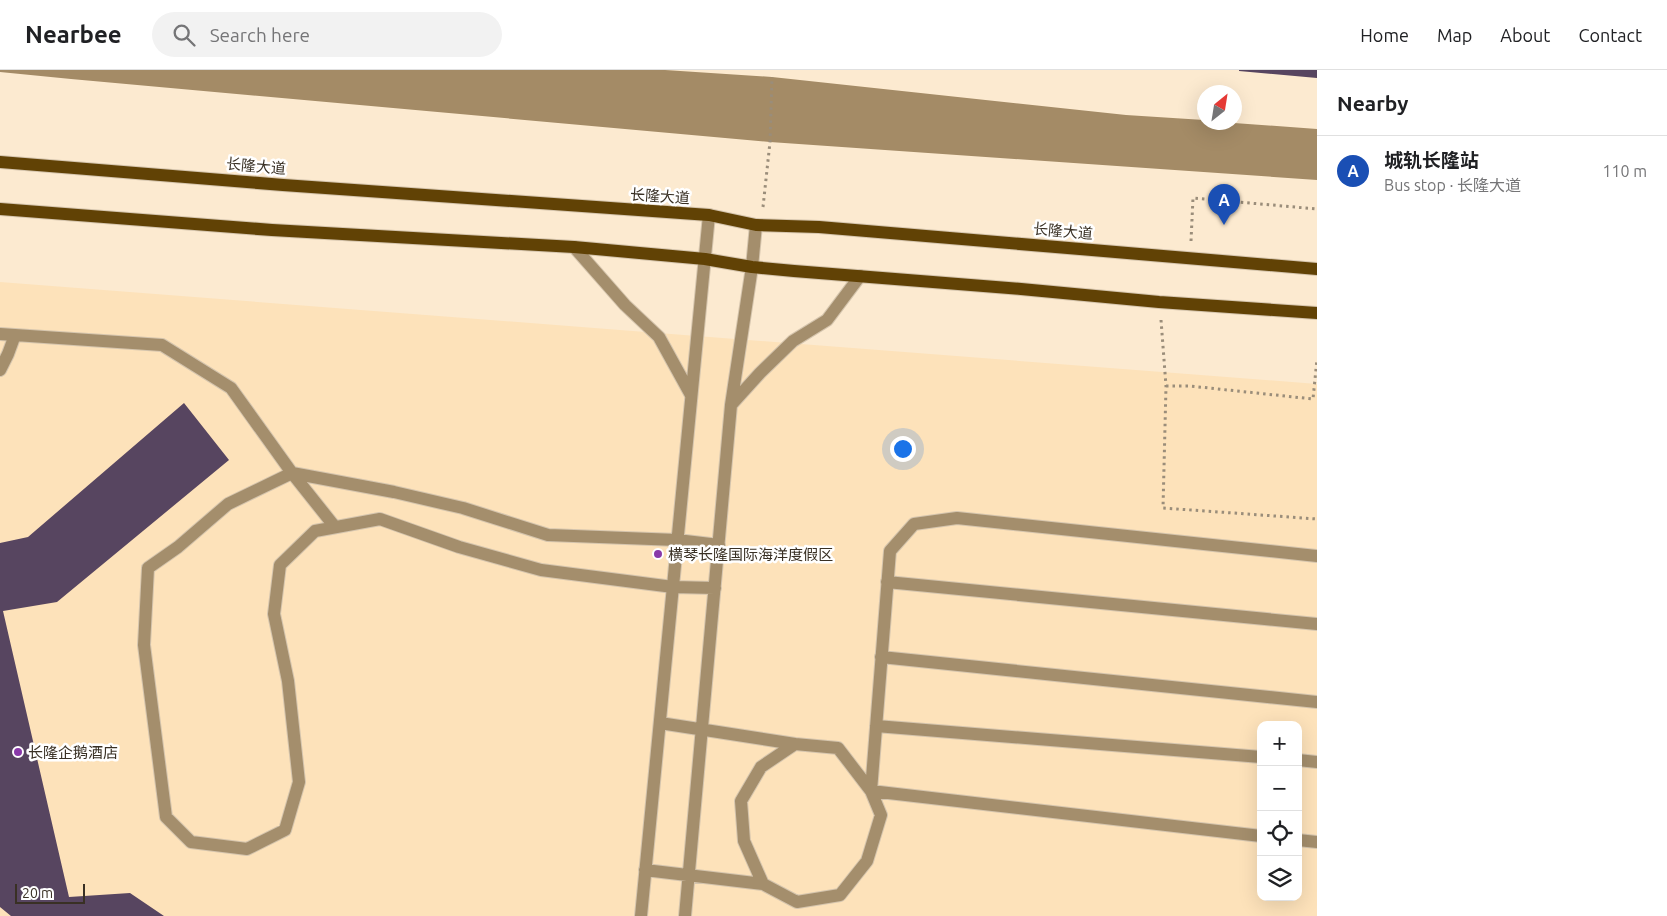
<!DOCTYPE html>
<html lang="en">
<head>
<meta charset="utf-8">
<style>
	:root { --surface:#fff; --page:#f2f2f2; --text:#202124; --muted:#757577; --line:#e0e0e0; --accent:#8939a9 }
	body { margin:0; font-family:Ubuntu,"Noto Sans SC",sans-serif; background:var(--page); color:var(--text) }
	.controls { position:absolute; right:15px; bottom:15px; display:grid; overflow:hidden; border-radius:10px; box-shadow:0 5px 20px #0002 }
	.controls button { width:45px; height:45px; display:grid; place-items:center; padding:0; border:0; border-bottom:1px solid var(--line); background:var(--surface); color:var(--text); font:25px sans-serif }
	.compass { position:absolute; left:1197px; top:15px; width:45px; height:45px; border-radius:50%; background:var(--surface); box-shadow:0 5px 20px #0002; rotate:30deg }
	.scale { position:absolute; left:15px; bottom:12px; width:70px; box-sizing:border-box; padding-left:5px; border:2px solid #393024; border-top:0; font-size:14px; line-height:18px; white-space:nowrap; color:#393024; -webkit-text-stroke:4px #fff; paint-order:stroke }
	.you { position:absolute; left:902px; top:378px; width:18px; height:18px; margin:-12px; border:4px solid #fff; border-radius:50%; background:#1a73e8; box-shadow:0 0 0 8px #1a73e833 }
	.badge { display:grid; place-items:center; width:32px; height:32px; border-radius:50%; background:var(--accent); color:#fff; font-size:16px; font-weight:700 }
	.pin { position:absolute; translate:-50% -41px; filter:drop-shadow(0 1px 2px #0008) }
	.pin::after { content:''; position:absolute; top:26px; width:18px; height:15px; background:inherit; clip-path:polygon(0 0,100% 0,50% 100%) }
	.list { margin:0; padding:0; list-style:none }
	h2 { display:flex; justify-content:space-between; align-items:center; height:65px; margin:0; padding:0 20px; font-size:21px }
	h2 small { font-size:16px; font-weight:400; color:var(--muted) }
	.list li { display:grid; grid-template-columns:32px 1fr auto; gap:15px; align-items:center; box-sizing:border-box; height:70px; padding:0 20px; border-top:1px solid var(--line) }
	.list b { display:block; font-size:19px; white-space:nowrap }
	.list p { margin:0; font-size:16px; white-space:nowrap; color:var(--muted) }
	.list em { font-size:16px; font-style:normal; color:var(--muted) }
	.icon { flex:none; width:28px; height:28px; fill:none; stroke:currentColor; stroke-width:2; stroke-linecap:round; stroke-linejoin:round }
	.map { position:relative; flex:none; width:1317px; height:846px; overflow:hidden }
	header { display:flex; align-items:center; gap:30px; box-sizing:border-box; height:70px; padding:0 25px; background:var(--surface); border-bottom:1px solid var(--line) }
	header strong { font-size:24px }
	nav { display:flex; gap:28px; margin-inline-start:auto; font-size:18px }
	.search { width:350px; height:45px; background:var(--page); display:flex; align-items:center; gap:12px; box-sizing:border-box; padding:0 18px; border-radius:28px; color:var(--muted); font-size:19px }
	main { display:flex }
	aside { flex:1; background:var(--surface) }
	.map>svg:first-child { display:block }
	.built { fill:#fde2ba; fill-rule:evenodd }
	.water { fill:#a48b66 }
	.building { fill:#574560 }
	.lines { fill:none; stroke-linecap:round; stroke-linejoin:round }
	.minor-casing { stroke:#d5c5ae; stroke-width:14 }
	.major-casing { stroke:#d5c5ae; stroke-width:14 }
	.path { stroke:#9a8d7a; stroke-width:3; stroke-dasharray:2.5 4; stroke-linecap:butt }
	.minor { stroke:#a48e6c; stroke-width:12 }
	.major { stroke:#614205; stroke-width:12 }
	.poi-dot { fill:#8939a9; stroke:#fff; stroke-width:2 }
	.labels { text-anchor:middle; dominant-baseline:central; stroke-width:5; stroke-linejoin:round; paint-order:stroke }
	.street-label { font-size:15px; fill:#393024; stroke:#fff }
	.poi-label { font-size:15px; fill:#393024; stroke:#fff; text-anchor:start }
</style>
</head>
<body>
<header>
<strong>Nearbee</strong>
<div class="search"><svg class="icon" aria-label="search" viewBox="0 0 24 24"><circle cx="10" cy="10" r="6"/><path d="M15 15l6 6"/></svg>Search here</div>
<nav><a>Home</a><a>Map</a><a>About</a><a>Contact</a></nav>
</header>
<main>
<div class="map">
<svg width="1317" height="846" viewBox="0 0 1317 846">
	<rect width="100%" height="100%" fill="#fcead0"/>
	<path class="built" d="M0,212L1317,314V846H0ZM1261,655H1298V827H1261Z"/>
	<path class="water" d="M0,0H665L772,7L1126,45L1204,50V52L1234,53L1317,59V110L770,72L71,9L0,2Z"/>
	<path class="building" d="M1239,0H1317V8L1239,1Z
		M184,333L229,390L57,532L3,541L69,827L130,823L164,846H11L0,837V473L28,467Z"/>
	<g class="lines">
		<g class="minor-casing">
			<path id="minor" d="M574,177L625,235L659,267L691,325
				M0,264L162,275L231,318L292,403L335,457
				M0,300L8,284L15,265
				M731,335L760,303L793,271L827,250L860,206
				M887,512L1317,554
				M715,518L673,517L541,500L459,477L380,449L315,461L280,495L274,544L288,611L299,712L285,760L247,779L191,772L166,747L144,575L148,498L178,477L228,434L292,403L394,422L463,438L548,465L677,470L719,475
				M881,587L1317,632
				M660,653L795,674
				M876,656L1261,687
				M1298,690L1317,692
				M1261,766L871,721L890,481L914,454L957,448L1317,486
				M1298,770L1317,772
				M645,800L763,814L797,832L840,825L867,791L881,745L871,721L838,678L795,674L761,697L741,731L744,771L763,814
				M641,846L709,145
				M685,846L731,335L752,197L756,155"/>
		</g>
		<g class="major-casing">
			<path id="major" d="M0,92L283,115L709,145L756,155L819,157L1317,199
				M0,139L272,160L574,177L705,189L752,197L794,201L1021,219L1159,232L1317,243"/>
		</g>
		<path class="path" d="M763,137L770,72L772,7
			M1191,171L1193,128L1317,139
			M1161,250L1166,316L1163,438L1317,449
			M1166,316H1190L1313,329L1317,289"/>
		<use href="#minor" class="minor"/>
		<use href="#major" class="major"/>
	</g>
	<g class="poi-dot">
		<circle cx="658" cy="484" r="5"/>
		<circle cx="18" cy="682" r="5"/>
	</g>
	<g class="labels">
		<g class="street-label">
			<text transform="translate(256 96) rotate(5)">长隆大道</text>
			<text transform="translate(660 126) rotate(4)">长隆大道</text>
			<text transform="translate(1063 161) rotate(5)">长隆大道</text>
		</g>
		<g class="poi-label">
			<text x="668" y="484">横琴长隆国际海洋度假区</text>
			<text x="28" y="682">长隆企鹅酒店</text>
		</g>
	</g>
</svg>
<div class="controls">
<button>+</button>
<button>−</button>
<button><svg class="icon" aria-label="locate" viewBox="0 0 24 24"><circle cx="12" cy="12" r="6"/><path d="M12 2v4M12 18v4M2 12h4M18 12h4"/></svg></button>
<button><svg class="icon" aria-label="layers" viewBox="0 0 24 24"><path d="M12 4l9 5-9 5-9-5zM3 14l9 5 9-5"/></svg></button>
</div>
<svg class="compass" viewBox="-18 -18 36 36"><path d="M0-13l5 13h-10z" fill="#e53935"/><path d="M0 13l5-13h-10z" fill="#757577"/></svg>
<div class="scale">20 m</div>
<div class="you"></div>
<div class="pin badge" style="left:1224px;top:155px;background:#1a4fb4">A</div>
</div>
<aside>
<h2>Nearby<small></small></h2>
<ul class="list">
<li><span class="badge" style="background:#1a4fb4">A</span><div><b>城轨长隆站</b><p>Bus stop · 长隆大道</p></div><em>110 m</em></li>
</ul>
</aside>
</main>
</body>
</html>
